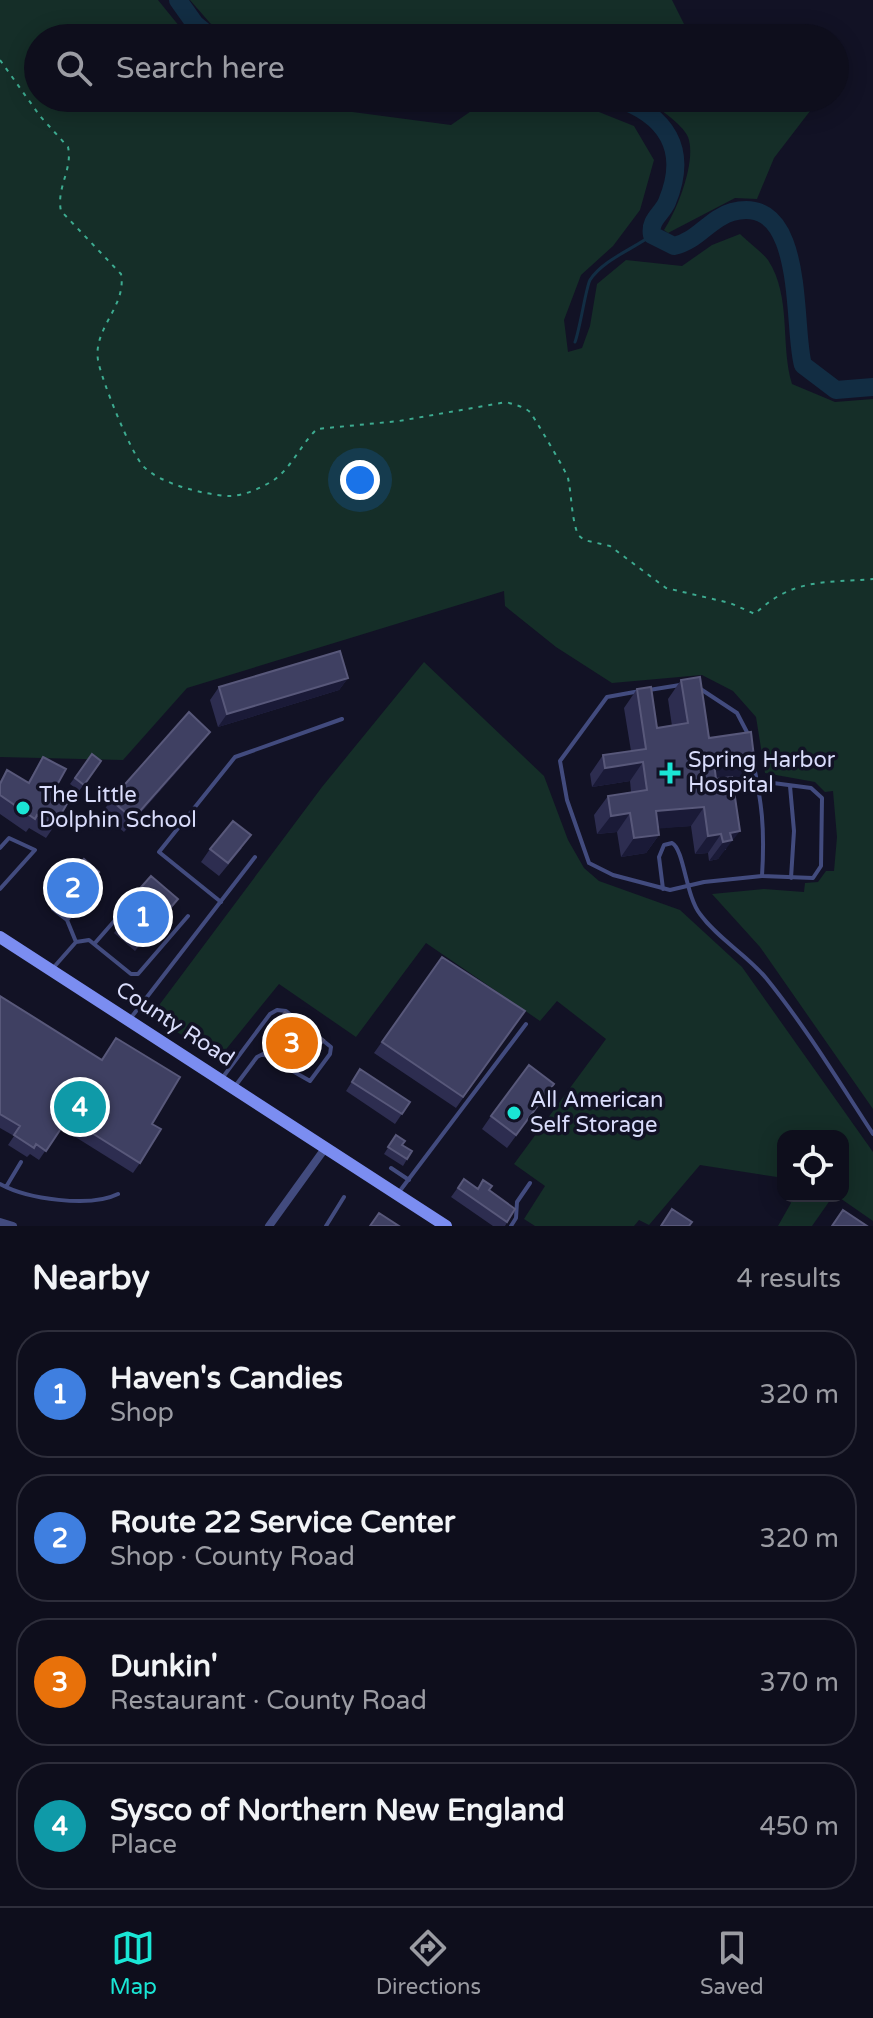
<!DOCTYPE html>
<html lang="en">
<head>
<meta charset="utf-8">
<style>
	:root { --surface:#0e0e1c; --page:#1c1c29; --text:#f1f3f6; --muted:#9b9ca3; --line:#2e2e3b; --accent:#1ae6d5 }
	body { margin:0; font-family:"Varela Round",sans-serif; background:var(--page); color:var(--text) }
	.controls { position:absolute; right:24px; bottom:24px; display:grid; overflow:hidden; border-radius:16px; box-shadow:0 4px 20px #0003 }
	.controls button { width:72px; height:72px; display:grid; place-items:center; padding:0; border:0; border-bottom:2px solid var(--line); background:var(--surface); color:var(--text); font:40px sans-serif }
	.you { position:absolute; left:360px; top:480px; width:28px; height:28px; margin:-20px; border:6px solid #fff; border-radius:50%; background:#1a73e8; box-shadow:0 0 0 12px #1a73e833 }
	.badge { display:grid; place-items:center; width:52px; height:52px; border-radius:50%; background:var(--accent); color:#fff; font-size:26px; font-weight:700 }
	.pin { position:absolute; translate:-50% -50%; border:4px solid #fff; box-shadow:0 2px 8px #0006 }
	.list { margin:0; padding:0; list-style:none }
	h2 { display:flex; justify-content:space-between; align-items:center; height:104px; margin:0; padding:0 32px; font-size:34px }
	h2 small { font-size:26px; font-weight:400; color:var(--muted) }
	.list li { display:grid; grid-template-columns:52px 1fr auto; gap:24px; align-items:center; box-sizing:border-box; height:128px; margin:0 16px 16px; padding:0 16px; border:2px solid var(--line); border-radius:32px }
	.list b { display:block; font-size:30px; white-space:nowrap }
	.list p { margin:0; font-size:26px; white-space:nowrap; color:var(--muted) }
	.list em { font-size:26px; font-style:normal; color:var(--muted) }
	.icon { flex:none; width:44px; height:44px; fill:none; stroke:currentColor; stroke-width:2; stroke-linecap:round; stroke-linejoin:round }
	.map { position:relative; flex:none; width:873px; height:1226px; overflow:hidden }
	.search { position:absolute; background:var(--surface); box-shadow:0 4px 20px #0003; left:24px; right:24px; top:24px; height:88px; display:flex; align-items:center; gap:20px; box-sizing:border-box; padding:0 28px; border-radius:44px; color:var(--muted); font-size:30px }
	.sheet { height:680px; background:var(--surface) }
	nav { display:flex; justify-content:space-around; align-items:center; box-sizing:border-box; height:112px; border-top:2px solid var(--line); background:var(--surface); font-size:22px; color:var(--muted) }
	nav a { display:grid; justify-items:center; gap:4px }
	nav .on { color:var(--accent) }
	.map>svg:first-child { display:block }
	.green { fill:#152e28 }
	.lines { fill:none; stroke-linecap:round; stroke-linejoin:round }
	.stream { stroke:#122d43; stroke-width:3 }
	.river { stroke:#122d43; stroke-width:18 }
	.path { stroke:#3dab90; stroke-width:2; stroke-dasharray:4 6; stroke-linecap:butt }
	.lane { stroke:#424b7e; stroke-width:4 }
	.street { stroke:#424b7e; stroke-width:8 }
	.secondary { stroke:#7b8df1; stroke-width:12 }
	.wall { fill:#2d2d50 }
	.shaded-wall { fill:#1a1a37 }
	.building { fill:#3f4062; stroke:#58587a; stroke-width:2 }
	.poi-dot { fill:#1ae6d5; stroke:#121225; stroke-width:3 }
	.labels { text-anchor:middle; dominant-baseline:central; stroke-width:7; stroke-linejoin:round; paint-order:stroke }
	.poi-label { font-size:22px; fill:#d9dcfb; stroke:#121225; text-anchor:start }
	.street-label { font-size:22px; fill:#d9dcfb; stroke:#121225 }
</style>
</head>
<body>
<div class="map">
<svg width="873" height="1226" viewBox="0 0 873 1226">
	<rect width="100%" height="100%" fill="#121225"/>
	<path class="green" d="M0,0H158L184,32L195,38H38V98H294L307,106L451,125L490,98H564L634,126L654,160L640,210L613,246L581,275L564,320L568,352L582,348L590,326L597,284L626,260L682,266L712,245L740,234C748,242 761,251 768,260C792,297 780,345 792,384L835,402L873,399V1109L760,947L712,894L764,889L804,892L805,883L818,882L826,871H834L837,837L833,791L825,792L815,782L765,773L756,717L733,691L702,675L612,683L556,647L505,606L504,591L187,688L123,760L0,757Z
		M190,0H672L691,38H230L210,23Z
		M645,98H820L774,158L757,199L735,198L668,233L664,230C677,210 697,161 688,137C682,123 657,108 645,98Z
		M424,662L544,776L568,840L584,868L599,881L680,910L742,967L873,1152V1221L837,1196H843V1136H783V1188L777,1177L700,1165L649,1225L639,1220L634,1226H535L524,1219L545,1186L514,1164L606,1039L557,1001L540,1021L426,943L356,1037L279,984L219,1058L151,1016L322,787Z
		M787,1196H833L812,1226H778L791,1203Z"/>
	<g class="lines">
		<path class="stream" d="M575,342C580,329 586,287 590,280C603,260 633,249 652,235"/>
		<path class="river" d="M178,0L195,24L212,38
			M343,98L385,101L420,98
			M616,98C666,115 689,149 667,202C662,214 649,220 652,235L674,246C698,241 710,218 732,212C807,192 792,328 803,365L836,390L873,387"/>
		<path class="path" d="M0,60L40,116L68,147C73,169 56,188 61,211L121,274C127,306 93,328 98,360C101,379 131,453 143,466C160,484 205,495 229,496C244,496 261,488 274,480C292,467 301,444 317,429L399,421L506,402C515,405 523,406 530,412C534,417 567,473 568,478C572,497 571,516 578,535L584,540L610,546L666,588L730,603L755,614C792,578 825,583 873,579"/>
		<path class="lane" d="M696,686L737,713L749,736
			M649,690L680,685
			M640,691L607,697L560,761L567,800L589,863L613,875L670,890L704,882L762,876L813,878L821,866L822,798L811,788L758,781
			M752,757C762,803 765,828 762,876
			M790,786L794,831L791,878
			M0,848L9,838L35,850L0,889
			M663,889L659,857L664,845L672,843C684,849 686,897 700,914C718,939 746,954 766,978C805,1026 839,1082 873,1134
			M221,902L159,852L235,757L342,719
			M53,909L67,920
			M76,942L67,920L93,891
			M95,943L116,919
			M54,967L76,942L89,940L131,974H138L188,916
			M130,1019L255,857
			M223,1077L270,1014L277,1010L286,1011L331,1047L330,1054L310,1081L263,1054L257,1057L236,1085
			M391,1168L409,1180
			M0,1184C27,1199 90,1208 118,1194
			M6,1187L21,1162
			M399,1192L526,1024
			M326,1226L344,1197
			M511,1226L516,1218L517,1202L530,1183"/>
		<path class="street" d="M0,1222L13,1226
			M269,1226L326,1147"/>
		<path class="secondary" d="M0,937L446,1226"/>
	</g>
	<path class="wall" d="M348,678L339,690L218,727L210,700L219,687Z
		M681,680L709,738L754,757L741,776L732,778L726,850H724L718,859L709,861L708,853L695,854L691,826L658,828L659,835L646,853L621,857L617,832L597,834L594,815L608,796L631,792L630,781L592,787L590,774L603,755L631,751L624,708L637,689L657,728L672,726L668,699Z
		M201,744L124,832L102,813L111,800Z
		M92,754L101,761L79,791L70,784Z
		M43,757L52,794L55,825L46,838L29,828L26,832L0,814V781L7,770L28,782Z
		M242,848L219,876L201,862L210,849Z
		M92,882L70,908L54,895L61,885Z
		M178,899L169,912L135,951L114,933L124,919L119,915L128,902Z
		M442,957L525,1011L456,1108L374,1053Z
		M0,996L101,1060L116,1038L152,1124L140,1163L133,1173L61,1128L39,1160L30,1154L27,1157L8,1145L14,1136L0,1128Z
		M285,1012L324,1040L306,1065L267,1037Z
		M360,1069L410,1102L395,1124L346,1091Z
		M554,1084L507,1148L482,1129L491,1116Z
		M396,1135L402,1145L412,1151L403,1166L384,1154Z
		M464,1179L478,1189L489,1190L515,1209L505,1226H493L451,1197Z"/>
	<path class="shaded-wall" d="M348,678L339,690L218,727L227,714Z
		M210,732L201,744L124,832L133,819Z
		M754,757L741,776L701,782L714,763Z
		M643,762L630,781L592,787L605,768Z
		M704,807L691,826L642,830L656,811Z
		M630,813L617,832L597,834L611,816Z
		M740,831L718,859L709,861L730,833Z
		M721,834L708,853L695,854L708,836Z
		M659,835L646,853L621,857L634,838Z
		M99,872L92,882L70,908L76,899Z
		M178,899L169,912L135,951L144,938Z"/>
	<path class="building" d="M340,651L348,678L227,714L219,687Z
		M700,677L709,738L751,732L754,757L714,763L716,779L732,777L740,831L730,833L732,840L723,842L721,834L708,836L704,807L656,811L659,835L634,838L630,813L611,816L608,796L647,790L643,762L605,768L603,755L646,749L637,689L651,687L657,728L688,723L681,680Z
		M189,712L210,732L133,819L111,800Z
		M92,754L101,761L84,785L75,778Z
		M43,757L66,769L52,794L68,802L55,825L37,815L35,819L0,795V784L7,770L29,783Z
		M233,821L251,835L228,863L210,849Z
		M84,859L99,872L76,899L61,885Z
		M151,876L178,899L144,938L123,920L134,907L128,902Z
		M442,957L525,1011L463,1097L382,1042Z
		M0,996L102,1060L116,1038L180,1077L152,1124L161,1129L140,1163L68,1118L46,1151L36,1144L34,1148L14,1135L20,1126L0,1114Z
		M285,1012L324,1040L313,1055L274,1027Z
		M529,1065L554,1084L516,1135L491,1116Z
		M360,1069L410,1102L402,1114L352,1082Z
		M396,1135L405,1141L402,1145L412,1151L407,1159L388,1147Z
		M464,1179L478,1189L483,1180L492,1186L489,1190L515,1209L507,1222L458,1188Z
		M672,1209L692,1222L689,1226H661Z
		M843,1210L867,1226H832Z
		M379,1213L399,1226H370Z"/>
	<g class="poi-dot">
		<path d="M666 761h8v8h8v8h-8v8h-8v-8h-8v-8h8z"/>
		<circle cx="23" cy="808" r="8"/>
		<circle cx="514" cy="1113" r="8"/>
	</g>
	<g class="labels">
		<g class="poi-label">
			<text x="688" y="760">Spring Harbor<tspan x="688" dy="25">Hospital</tspan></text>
			<text x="39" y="795">The Little<tspan x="39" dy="25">Dolphin School</tspan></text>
			<text x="530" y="1100">All American<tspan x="530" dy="25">Self Storage</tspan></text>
		</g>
		<g class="street-label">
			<text transform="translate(175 1024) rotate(33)">County Road</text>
		</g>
	</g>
</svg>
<div class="controls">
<button><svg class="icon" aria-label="locate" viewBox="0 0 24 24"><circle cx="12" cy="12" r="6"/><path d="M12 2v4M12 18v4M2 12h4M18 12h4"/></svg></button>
</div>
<div class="you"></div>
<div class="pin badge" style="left:143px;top:917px;background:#3f7fe0">1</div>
<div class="pin badge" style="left:73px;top:888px;background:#3f7fe0">2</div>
<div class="pin badge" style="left:292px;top:1043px;background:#e8710a">3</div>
<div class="pin badge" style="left:80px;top:1107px;background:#0f9aa8">4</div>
<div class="search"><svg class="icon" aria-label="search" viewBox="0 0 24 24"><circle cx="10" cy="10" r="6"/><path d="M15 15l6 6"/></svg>Search here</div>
</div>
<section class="sheet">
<h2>Nearby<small>4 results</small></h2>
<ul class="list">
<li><span class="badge" style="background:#3f7fe0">1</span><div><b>Haven's Candies</b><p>Shop</p></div><em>320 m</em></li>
<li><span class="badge" style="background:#3f7fe0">2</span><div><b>Route 22 Service Center</b><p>Shop · County Road</p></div><em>320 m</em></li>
<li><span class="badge" style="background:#e8710a">3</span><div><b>Dunkin'</b><p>Restaurant · County Road</p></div><em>370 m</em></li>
<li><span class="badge" style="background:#0f9aa8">4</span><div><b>Sysco of Northern New England</b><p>Place</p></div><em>450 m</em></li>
</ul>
</section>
<nav>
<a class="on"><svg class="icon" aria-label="map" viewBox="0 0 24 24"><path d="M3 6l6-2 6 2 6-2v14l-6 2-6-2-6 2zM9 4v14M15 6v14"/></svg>Map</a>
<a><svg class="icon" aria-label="directions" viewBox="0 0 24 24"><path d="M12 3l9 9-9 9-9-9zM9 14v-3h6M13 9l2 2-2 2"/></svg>Directions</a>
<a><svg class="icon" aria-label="saved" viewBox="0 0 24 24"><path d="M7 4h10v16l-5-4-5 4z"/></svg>Saved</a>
</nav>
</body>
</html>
